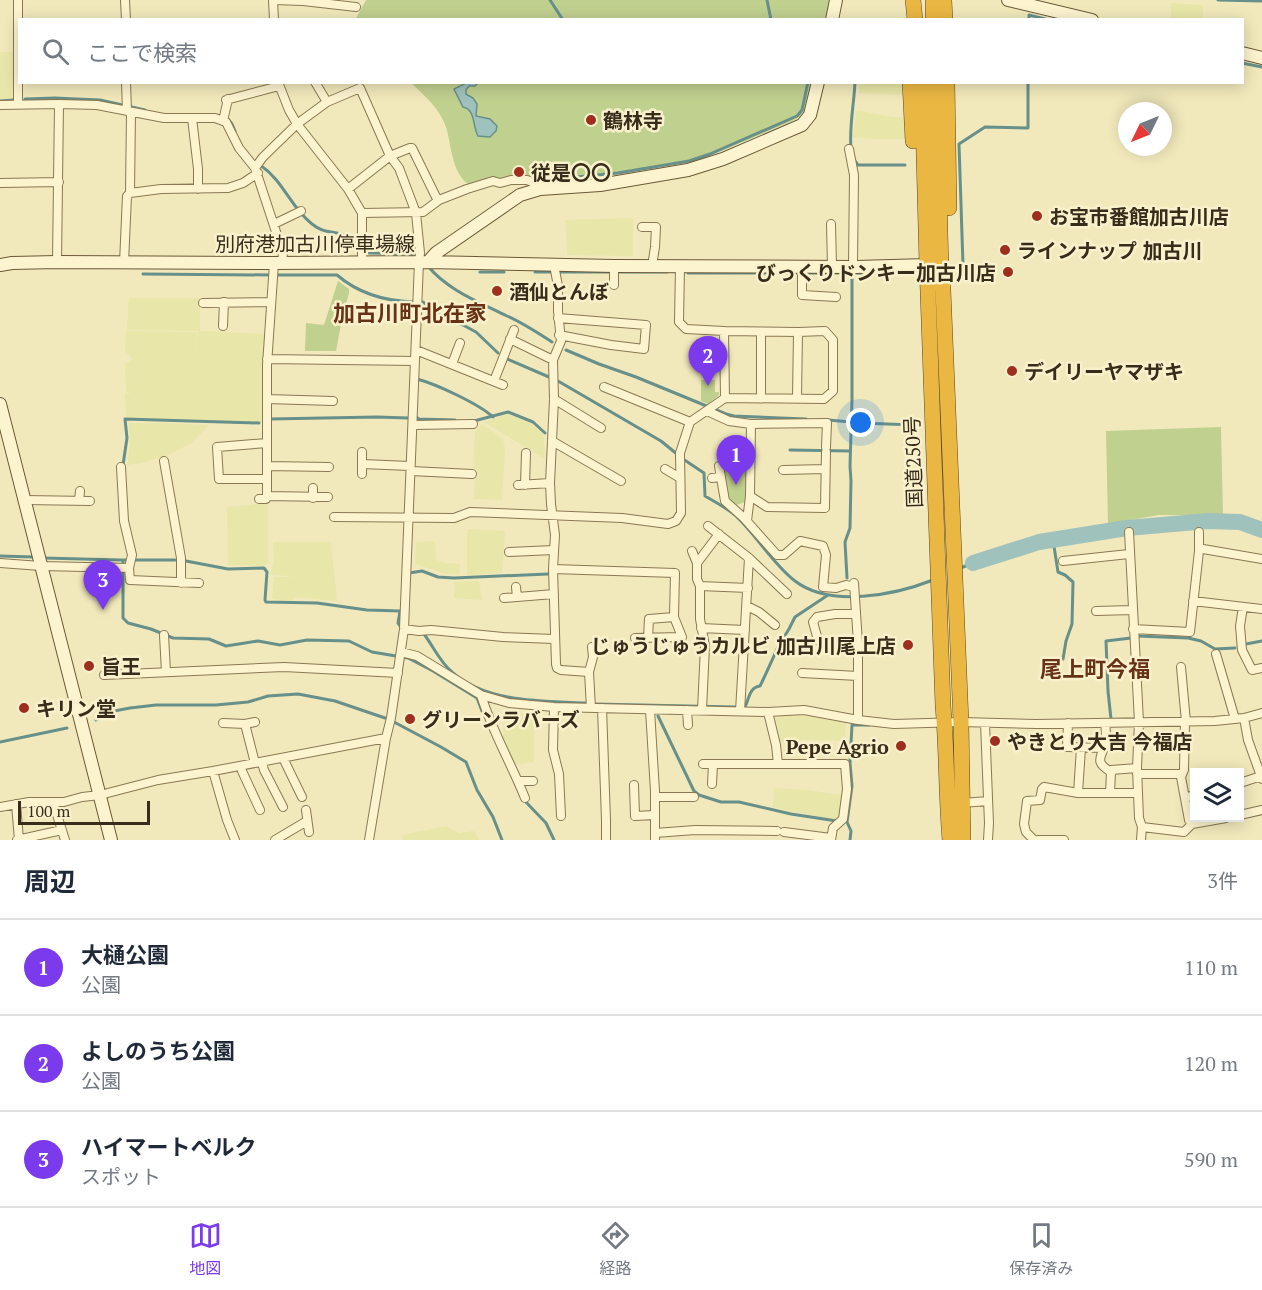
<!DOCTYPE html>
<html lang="ja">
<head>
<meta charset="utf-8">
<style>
	:root { --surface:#fff; --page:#f2f2f3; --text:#1f2937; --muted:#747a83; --line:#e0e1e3; --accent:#7c3aed }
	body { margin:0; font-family:"PT Serif","Noto Sans JP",serif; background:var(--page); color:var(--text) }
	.controls { position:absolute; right:18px; bottom:18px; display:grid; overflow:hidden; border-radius:0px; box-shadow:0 3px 15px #0003 }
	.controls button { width:54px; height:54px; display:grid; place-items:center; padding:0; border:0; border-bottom:2px solid var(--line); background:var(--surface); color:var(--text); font:30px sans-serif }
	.compass { position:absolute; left:1118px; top:102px; width:54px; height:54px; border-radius:50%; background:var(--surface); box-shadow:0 3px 15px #0003; rotate:227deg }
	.scale { position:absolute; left:18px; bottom:15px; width:132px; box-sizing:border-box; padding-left:6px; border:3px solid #382c1a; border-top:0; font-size:16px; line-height:21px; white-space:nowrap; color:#382c1a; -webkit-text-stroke:4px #f8f1cc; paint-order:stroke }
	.you { position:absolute; left:861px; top:423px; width:21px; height:21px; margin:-15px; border:4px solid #fff; border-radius:50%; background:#1a73e8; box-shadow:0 0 0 9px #1a73e833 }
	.badge { display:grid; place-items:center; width:39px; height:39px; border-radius:50%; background:var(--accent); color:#fff; font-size:20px; font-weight:700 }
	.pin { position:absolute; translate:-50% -50px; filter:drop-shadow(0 2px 3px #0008) }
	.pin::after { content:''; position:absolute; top:32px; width:21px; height:18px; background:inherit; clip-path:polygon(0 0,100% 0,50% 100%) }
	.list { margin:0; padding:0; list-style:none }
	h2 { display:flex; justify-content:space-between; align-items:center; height:78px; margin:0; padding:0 24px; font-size:26px }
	h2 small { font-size:20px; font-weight:400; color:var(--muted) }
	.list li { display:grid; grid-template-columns:39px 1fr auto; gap:18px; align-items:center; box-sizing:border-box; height:96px; padding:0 24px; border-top:2px solid var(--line) }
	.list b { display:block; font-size:22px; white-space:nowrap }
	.list p { margin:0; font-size:20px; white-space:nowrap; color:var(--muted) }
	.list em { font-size:20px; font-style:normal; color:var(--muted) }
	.icon { flex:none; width:33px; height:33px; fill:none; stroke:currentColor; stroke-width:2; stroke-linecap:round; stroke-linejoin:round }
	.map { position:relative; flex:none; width:1262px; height:840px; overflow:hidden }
	.search { position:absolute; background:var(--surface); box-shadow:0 3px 15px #0003; left:18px; right:18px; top:18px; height:66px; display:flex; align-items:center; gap:15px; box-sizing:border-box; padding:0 21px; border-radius:0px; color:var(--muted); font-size:22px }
	.sheet { height:366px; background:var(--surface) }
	nav { display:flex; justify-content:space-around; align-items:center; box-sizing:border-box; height:84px; border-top:2px solid var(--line); background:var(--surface); font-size:16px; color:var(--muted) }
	nav a { display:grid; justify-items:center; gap:3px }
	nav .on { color:var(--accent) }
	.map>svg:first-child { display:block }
	.farmland { fill:#e8e6a8 }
	.green { fill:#c0d08f }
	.water { fill:#a0c2bc; stroke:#67908b; stroke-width:1.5 }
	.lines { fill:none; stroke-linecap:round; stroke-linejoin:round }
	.stream { stroke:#67908b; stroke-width:3 }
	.river { stroke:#a0c2bc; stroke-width:16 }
	.street-casing { stroke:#8a7854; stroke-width:10 }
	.secondary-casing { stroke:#6b5837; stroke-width:14 }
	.highway-casing { stroke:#574529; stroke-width:16 }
	.street { stroke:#fcf4cf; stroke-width:8 }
	.secondary { stroke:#fcf4cf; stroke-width:12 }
	.highway { stroke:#eab743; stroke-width:15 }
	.poi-dot { fill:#9e2f1f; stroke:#f8f1cc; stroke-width:2 }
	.labels { text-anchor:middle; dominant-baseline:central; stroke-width:5; stroke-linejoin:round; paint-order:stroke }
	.poi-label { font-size:20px; font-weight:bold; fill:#382c1a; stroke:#f8f1cc; text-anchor:start }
	.street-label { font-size:20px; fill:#382c1a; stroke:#f8f1cc }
	.quarter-label { font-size:22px; font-weight:bold; fill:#683216; stroke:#f8f1cc }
</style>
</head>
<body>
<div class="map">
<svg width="1262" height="840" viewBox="0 0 1262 840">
	<rect width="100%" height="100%" fill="#f1e9bb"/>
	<path class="farmland" d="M1171,3L1203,5V19H1171Z
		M0,52H15V98L0,99Z
		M859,83H903V95L859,93Z
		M857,110L886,116L905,118V139H875L853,137Z
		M633,218V256L567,255L565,220Z
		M129,298H200V331L266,334V356H263V422L126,418L125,393H134L126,392L125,364L133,359L125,351L126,331L197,332L196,358L198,331L127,330Z
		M509,414L526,421L541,431L544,438L545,459L484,422Z
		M129,423H163L209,425L191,443L168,455L142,463L127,465L130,444Z
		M482,424L499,436L503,440L505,449L502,500L474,499L475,477H479V473L473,472L475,432Z
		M268,503V563L264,566L228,565L227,507Z
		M468,529L505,531L502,573L467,575V534Z
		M435,541L436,560L445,563L460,564L459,574H446L415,564L416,542Z
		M273,542H331L337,601L294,597L293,601L272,599L274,577H294L270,574L274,562Z
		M479,581L482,600L454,598L455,582Z
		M504,712L531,715L534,724V762L514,765L503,742Z
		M795,715L809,716L846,723L844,741L827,740H793L780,742L775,721L778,717Z
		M774,788L807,790L842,795L839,818L838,820L797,813L773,807Z
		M447,826L450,829L459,833L474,831L479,840H403L402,835Z"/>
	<path class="green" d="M366,0H832L827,20H355Z
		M411,83H812L803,115L792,121L705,158L693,161L616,174L555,181L553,180C542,180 532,176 520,176C502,175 486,183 468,184C451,171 452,146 446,127C440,109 424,95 411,83Z
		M338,281L349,289V293L342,319L336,351H305L306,323L324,325Z
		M701,380H715V392H719V395L708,404L701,401Z
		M1221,427L1223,515H1159L1108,524L1106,431Z
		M724,467H743L746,471L745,502L736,505L729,500Z"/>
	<path class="water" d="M466,83H478L475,86H469L466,90V94L473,98L477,104L476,116L490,119L497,126L496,131L490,137L478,136C472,125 476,110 463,107L454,89Z"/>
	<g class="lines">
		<path class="stream" d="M550,0L563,20
			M767,0L771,20
			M1218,0L1262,1
			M1029,20V15L1049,20
			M1242,63L1262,67
			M25,99L55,98L100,100L145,110
			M0,101L13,100
			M228,119L232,124L235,131
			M851,149C849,127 854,105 855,82
			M855,161L858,165H905
			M260,165C284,181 290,207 312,224C323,233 330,231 342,234C348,236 353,241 357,245
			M555,179L618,173L689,161L710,154L797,116L802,110L808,82
			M369,253L417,254
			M427,265C447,290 479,302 507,316C523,323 538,333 552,342
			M963,265L959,144L985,127L1028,128V82
			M480,272H504
			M535,272H667
			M688,273H765
			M771,273H895
			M143,274L271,275
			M277,275H337C359,294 385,301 413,302
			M423,302L446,319L463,325L476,332L498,353
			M566,350L599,364L636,377L726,414L734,416L806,419
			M505,358L549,377
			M417,379C436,384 479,404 493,417
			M558,381L661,441L683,459L704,473L705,496C715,502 727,508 736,516C757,536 772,563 795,581C830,608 895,595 933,580
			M416,417L419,419L455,420
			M270,419L377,417L408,418
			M828,420L851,422
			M474,421L508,412L533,422L545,433
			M859,423L915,425
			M790,450L850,451
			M123,465L127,438L125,419L259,423
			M1053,540L1058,572L1065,575L1073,582L1072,624L1066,641L1063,659
			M0,556L34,557
			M44,558L120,560H175
			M123,560V618L128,623L151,629L173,638L209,639L226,646L258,641L280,645L307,640L349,641L372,652L408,658L433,671L477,698L482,711
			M186,561L228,569L264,568L267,572L265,600L266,602L317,603L367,610L400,611L398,623L400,626
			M958,569L973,563
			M409,573L422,571L438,577L454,578L548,574
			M847,578L845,542L850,528L851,481L850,466L852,399V273
			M424,634C433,646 440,662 452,672C487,703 543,701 587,703
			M1137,636L1188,638L1201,641L1215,649L1235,648
			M1246,644L1262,641
			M595,704L735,707
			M745,707C749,698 750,687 760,686L762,682L779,645L789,629L795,617L828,595
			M658,716L694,791L699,795L721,802H739L791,814L837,821
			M1111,719L1108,691L1106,641L1131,638
			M96,720L114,711L130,708L156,705H216L248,702L268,696L298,694L335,701L385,718
			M394,722L441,747L466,762L477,790L493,817L502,840
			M0,742L67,728
			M523,799L546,823L554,840
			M850,840L851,831L847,822L852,786L850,763L852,725H869"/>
		<path class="river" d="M973,563L1039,542L1127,528L1208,521L1240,522L1262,530"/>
		<g class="street-casing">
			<path id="street" d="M18,0V104
				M125,0L126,20
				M273,0L303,1L356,7
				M273,0L274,20
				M126,82L127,111
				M278,82L289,110L297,124L348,189L362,213V263
				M315,82L327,102
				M226,100L279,86
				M0,105L59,104L97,105L164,118H215L226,122L239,148L255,168
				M192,118L198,169V189
				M223,121L228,99
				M849,149L854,175L853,266
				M0,183L59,182
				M348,189L390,156L410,148H412L438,201
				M130,193L161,189L228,188L243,183L258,173
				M362,213L423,212L439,200L467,189L493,181L500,183L511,180H527L532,182L540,189
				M274,224L301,211
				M831,224L832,266
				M642,227H656L655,247L652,266
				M57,262L59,104
				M124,263L127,196L130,193L131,112
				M282,263L283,253L255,168L263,157L297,124L327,102L360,88L390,156L399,168L416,213L420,253L419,262L404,629L391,718L386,738L369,840
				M554,265L558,286V311L561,341L553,360L554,399L550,483L551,504L555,535L553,569L556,664L557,668L561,670L589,672L591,708
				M802,266V295L836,297
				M614,285V266
				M203,303L271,302
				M558,318L646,325L644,349L611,345L559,335
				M223,326L224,302
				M724,331L798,332L825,331L833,340V391L824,399L725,398
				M761,332V398
				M510,339L553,360
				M416,350L503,385
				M267,359L415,361
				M452,364L460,343
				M494,381L514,330
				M604,387L690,422
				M797,398L798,332
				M267,399L333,401
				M554,399L601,428
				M707,411L729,421L751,424L827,423L826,447
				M751,424L750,496L767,507L825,508L826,452
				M413,425L473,424
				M552,441L621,481
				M164,461L181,558V583
				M362,464L410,466
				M267,466L329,467
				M719,466L725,501L744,518L777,555H784L800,541L823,546L826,555L823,587L836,588L846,585L854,587
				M121,467L124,521L132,555L129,568
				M665,469L680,478
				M783,470L825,469
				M411,471L472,474
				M362,474V452
				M712,478L721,477
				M266,479H219L217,447L267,443
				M518,485L550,483
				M525,485L526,453
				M313,488V498
				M267,496V365L274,263
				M259,499H266L267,496L328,497
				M24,500L90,501
				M79,501L80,491
				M334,517L454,518L470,512L622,518L668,524L676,521L681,513L680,453L690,422L725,398L724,331L686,329L679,322L680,266
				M747,521L750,496
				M708,526L749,558L787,594
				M1129,532L1139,722L1137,768L1139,818L1142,827L1141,840
				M1199,532V551
				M692,551L697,563
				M509,552L554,550
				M1063,561L1129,554
				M0,563L41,566L129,568L130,580L199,583
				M553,569L675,573L674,617L682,637L635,638
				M854,583L858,643V720
				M700,586L748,588
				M516,587L517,597
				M504,598L554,594
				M1193,601L1262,609
				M747,606L759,612L775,625
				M1243,607L1240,626L1242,650L1252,670L1262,668
				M1096,611L1132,610
				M856,614H835L817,617L813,622L818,640L823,644L858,643
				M701,628L745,630
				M404,629L419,631L431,630L503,637L554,639
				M1133,629L1190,632L1199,551L1203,549L1262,559
				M164,635L166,672
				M648,638L649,619L674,617
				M401,652L417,656L481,695L509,703L554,707L768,712L804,710L858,720L894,724L961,722L1036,724L1215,721L1244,718L1262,713
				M1216,654L1235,719
				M1181,667L1186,722
				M589,672L593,657L592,647
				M802,673L858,676
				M104,675L284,667L398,673
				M481,695C492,731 511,763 525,798
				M554,707L553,750L559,774L561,816
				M602,708L606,820V840
				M650,710L655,791V840
				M687,710L688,725
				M702,710L705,646L700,619V586L697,579V563L719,534
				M740,711L749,558
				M768,712L776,745L778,764
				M1244,718L1248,740L1262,779
				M1185,722L1184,770L1181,777L1189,820L1192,824
				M223,723L245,724
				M985,723L989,823L988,840
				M1068,723L1067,747L1103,748
				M1105,723C1106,729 1106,737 1105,743C1102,758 1093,761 1111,772L1110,793
				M283,758L302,797
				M262,762L264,770L283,807
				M255,763L245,724L255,722
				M703,764H845L847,789L843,819L833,828L831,840
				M241,766L242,771L260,810
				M213,771L227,820L235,840
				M1111,772V770L1137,768
				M1137,774H1182
				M518,781H533
				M1240,783L1261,776
				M712,784L713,764
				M634,785L635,816L655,815
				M1078,793L1081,748
				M655,797H694
				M1185,798L1194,795
				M53,802L65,840
				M962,803L988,801
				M16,804L19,840
				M0,807L29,802H64L82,797L100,795L158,780L213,771L386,738
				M306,810L309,832
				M1240,815L1262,810
				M1142,827L1184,832L1192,824L1226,818
				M784,832L831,838
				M655,833L695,830L777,831
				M17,840L62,830
				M275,840L307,821
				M1034,840L1026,832L1024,824L1027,801L1040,800L1042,789L1044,787L1078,793H1138
				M1038,840H1064"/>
		</g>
		<g class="secondary-casing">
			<path id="secondary" d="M1008,0L1092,20
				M832,20L836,0
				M1242,53L1262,58
				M428,262L436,253L520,195L540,189L600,185L688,170L723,159L802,125L810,115L818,82
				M0,265L12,263L57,262L274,263L428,262L614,266L856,267L927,265L934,267
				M0,404L111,840"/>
		</g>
		<g class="highway-casing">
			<path id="highway" d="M913,0L915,20
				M933,0V20
				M944,0L945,20
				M910,82L913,141
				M922,82L927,265L943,706C947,750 946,795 950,840
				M936,82L941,269L943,290L961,722L963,840
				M947,82L949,208"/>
		</g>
		<use href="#street" class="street"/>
		<use href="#secondary" class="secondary"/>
		<use href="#highway" class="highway"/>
	</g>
	<g class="poi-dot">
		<circle cx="591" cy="120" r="6"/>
		<circle cx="519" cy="172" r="6"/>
		<circle cx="1037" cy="216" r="6"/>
		<circle cx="1005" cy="250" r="6"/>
		<circle cx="1008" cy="272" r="6"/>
		<circle cx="497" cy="291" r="6"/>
		<circle cx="1012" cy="371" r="6"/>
		<circle cx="908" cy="645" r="6"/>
		<circle cx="89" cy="666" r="6"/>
		<circle cx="24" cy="708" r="6"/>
		<circle cx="410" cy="719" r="6"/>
		<circle cx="995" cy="741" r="6"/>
		<circle cx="901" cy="746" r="6"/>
	</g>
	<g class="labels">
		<g class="poi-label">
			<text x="603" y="120">鶴林寺</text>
			<text x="531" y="172">従是〇〇</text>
			<text x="1049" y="216">お宝市番館加古川店</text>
			<text x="1017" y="250">ラインナップ 加古川</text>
			<text x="996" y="272" text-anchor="end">びっくりドンキー加古川店</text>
			<text x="509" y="291">酒仙とんぼ</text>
			<text x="1024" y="371">デイリーヤマザキ</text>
			<text x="896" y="645" text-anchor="end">じゅうじゅうカルビ 加古川尾上店</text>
			<text x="101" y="666">旨王</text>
			<text x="36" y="708">キリン堂</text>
			<text x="422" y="719">グリーンラバーズ</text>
			<text x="1007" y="741">やきとり大吉 今福店</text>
			<text x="889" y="746" text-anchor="end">Pepe Agrio</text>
		</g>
		<g class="street-label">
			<text x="315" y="243">別府港加古川停車場線</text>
			<text transform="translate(913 462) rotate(-92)">国道250号</text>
		</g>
		<g class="quarter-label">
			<text x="410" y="312">加古川町北在家</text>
			<text x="1095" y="668">尾上町今福</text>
		</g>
	</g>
</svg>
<div class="controls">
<button><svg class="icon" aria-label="layers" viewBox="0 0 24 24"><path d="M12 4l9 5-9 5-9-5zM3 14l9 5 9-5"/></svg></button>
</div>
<svg class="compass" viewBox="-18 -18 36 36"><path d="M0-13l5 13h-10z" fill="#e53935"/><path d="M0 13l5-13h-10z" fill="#747a83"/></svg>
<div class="scale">100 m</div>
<div class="you"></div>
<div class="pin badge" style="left:736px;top:485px">1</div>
<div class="pin badge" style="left:708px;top:386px">2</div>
<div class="pin badge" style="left:103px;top:610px">3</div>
<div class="search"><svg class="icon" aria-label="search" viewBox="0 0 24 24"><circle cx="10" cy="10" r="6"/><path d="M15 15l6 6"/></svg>ここで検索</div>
</div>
<section class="sheet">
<h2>周辺<small>3件</small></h2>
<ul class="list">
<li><span class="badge">1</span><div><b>大樋公園</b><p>公園</p></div><em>110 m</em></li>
<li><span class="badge">2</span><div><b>よしのうち公園</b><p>公園</p></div><em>120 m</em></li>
<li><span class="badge">3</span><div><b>ハイマートベルク</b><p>スポット</p></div><em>590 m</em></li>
</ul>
</section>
<nav>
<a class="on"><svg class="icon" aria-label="map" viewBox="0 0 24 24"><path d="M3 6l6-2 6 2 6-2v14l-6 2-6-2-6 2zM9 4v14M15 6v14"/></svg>地図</a>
<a><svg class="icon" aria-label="directions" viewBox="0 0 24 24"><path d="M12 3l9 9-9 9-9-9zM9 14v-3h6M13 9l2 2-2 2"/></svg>経路</a>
<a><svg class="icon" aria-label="saved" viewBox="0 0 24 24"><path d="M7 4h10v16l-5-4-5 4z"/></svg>保存済み</a>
</nav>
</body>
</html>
